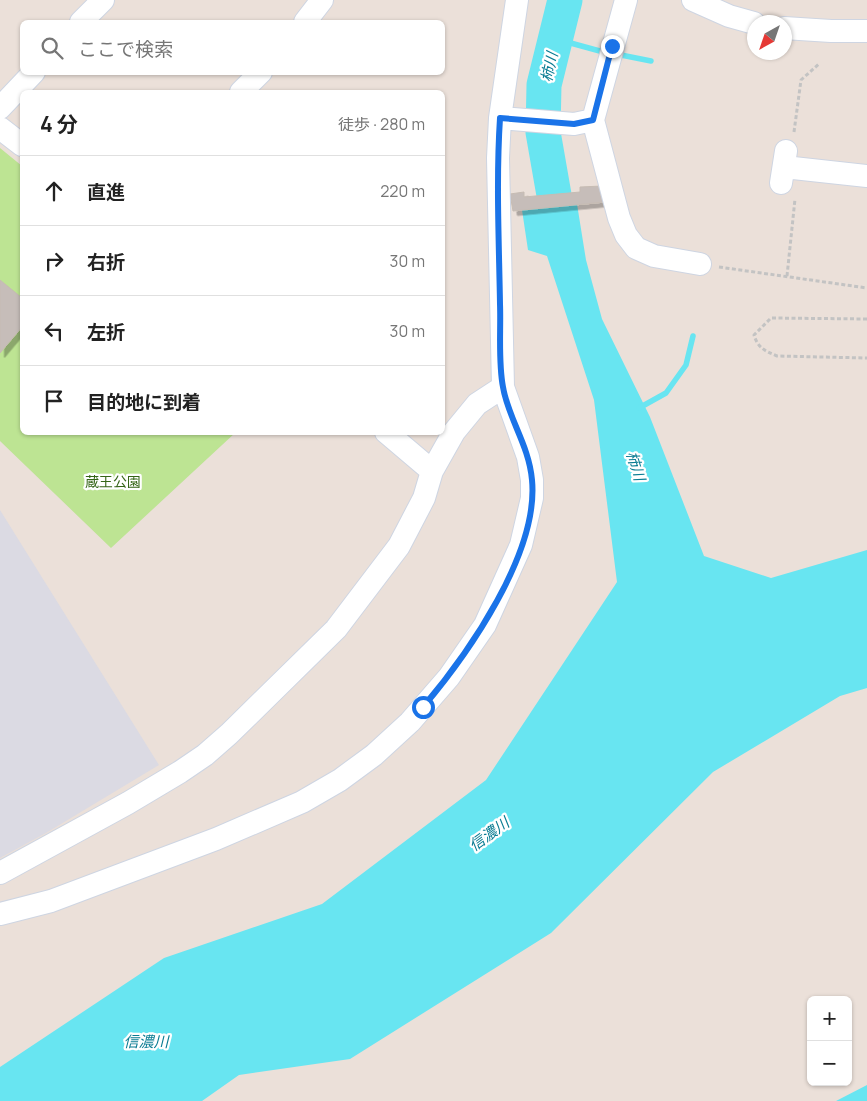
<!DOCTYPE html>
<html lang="ja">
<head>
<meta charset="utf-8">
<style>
	:root { --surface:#fff; --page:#f6f6f6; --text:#222; --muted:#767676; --line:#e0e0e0 }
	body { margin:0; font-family:Manrope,"Noto Sans JP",sans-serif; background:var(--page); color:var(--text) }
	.controls { position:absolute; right:15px; bottom:15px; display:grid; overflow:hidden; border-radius:8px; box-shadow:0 1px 4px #0004 }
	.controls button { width:45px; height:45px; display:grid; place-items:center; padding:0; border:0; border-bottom:1px solid var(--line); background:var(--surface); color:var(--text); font:25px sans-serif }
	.compass { position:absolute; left:747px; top:15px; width:45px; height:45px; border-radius:50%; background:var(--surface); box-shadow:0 1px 4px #0004; rotate:220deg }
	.stop { position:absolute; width:15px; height:15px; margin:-11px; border:4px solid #1a73e8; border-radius:50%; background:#fff }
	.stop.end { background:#1a73e8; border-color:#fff; box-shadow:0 1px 5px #0008 }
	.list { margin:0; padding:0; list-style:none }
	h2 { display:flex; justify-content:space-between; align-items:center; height:65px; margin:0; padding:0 20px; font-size:21px }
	h2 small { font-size:16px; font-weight:400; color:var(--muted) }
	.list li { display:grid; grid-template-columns:32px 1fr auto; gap:15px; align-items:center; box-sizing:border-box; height:70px; padding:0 20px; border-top:1px solid var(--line) }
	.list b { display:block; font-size:19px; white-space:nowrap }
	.list em { font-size:16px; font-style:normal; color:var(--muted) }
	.icon { flex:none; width:28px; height:28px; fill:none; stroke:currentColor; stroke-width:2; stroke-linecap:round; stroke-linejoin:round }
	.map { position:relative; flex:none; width:867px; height:1101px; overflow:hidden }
	.search { position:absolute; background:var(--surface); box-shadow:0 1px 4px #0004; left:20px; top:20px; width:425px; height:55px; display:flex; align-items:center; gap:12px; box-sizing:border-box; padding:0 18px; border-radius:8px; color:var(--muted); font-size:19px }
	.panel { position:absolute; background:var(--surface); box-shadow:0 1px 4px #0004; left:20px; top:90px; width:425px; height:345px; border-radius:8px }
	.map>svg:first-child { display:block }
	.industrial { fill:#dbdae3 }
	.green { fill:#bde493 }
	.water { fill:#68e5f1 }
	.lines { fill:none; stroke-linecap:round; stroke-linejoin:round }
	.stream { stroke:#68e5f1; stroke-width:5.5 }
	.river { stroke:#68e5f1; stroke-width:35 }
	.building { fill:#c6bdb9; stroke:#c6bcb3; filter:url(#shadow) }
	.minor-casing { stroke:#ced5e2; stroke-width:24 }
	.path { stroke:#c3c3c3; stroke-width:3; stroke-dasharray:4 2.5; stroke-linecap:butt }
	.minor { stroke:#fff; stroke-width:22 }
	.route { stroke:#1a73e8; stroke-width:6 }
	.labels { text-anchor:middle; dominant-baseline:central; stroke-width:4.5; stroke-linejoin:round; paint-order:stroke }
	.park-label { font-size:14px; fill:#356517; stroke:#fff }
	.water-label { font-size:15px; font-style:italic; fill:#0a7c93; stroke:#fff }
</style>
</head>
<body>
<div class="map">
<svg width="867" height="1101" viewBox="0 0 867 1101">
	<defs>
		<filter id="shadow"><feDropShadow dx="4.5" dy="4.5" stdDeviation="0" flood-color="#0004"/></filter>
	</defs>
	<rect width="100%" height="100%" fill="#ebe0d9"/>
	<path class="industrial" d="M0,510L159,765L46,833L0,858Z"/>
	<path class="green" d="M0,148L22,166V432L235,433L111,548L0,441Z"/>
	<path class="water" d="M577,204L586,260L602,319L650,417L704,556L771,578L867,550V688L840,696L713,772L551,933L350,1059L239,1075L202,1101H0V1067L164,958L322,904L486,780L617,582L594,400L547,256L528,250L522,210Z
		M867,1085V1101H836Z"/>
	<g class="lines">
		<path class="stream" d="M556,39L607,53
			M616,54L651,61
			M639,408L666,393L686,365L693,336"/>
		<path class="river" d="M554,195L543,132L544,85L565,0"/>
	</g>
	<path class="building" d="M602,186L605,202L513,211L510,194L524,192V197L580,192V187Z
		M0,280L22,298V327L0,353Z"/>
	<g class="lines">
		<g class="minor-casing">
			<path id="minor" d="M626,0L593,120L619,218L626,235L636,248L654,256L700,264
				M693,0L729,16L754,23
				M81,22L103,0
				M305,22L322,0
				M784,28L831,31H867
				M241,92L261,72
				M0,108L34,72
				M500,118L574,124L593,120
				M0,128L22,145
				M784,167L867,176
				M781,183L786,151
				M386,432L432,471
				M0,873L128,803L180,772L205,755L229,734L336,629L399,546L424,498L432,471L454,432L477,404L503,387
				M0,914L51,901L216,839L302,802L340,780L374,755L410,722L449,677L485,625L521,545L532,498V480L528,457L503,387L498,158L500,118L517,0"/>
		</g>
		<path class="path" d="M794,132L801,80L820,63
			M719,267L867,288
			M787,276L795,199
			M867,319L771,318L754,335C758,348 765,351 777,356L867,358"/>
		<use href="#minor" class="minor"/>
	</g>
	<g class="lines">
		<path class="route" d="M423,707C468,654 539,553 532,480C529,445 508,418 503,387C498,362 501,329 500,304C499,242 496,180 500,118L574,124L593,120L612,46"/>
	</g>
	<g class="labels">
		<g class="park-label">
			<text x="113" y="481">蔵王公園</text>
		</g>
		<g class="water-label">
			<text transform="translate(549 67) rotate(-78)">柿川</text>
			<text transform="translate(636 466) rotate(73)">柿川</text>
			<text transform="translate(489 834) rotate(-36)">信濃川</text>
			<text x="146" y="1041">信濃川</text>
		</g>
	</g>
</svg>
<div class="controls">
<button>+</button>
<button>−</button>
</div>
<svg class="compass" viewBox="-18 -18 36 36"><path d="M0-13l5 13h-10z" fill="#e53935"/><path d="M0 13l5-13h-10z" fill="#767676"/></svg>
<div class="stop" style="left:423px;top:707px"></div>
<div class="stop end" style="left:612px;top:46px"></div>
<div class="search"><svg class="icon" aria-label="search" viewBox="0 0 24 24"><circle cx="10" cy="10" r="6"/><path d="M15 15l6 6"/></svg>ここで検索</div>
<section class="panel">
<h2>4 分<small>徒歩 · 280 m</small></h2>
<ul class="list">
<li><svg class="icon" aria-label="ahead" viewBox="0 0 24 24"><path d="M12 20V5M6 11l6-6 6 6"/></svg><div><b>直進</b></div><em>220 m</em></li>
<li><svg class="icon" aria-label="right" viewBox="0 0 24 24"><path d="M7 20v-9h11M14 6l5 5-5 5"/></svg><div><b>右折</b></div><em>30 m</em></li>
<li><svg class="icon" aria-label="left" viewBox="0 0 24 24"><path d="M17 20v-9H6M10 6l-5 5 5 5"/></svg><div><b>左折</b></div><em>30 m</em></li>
<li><svg class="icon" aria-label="arrive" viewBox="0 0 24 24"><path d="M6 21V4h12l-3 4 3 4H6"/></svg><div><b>目的地に到着</b></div></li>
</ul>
</section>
</div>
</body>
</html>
